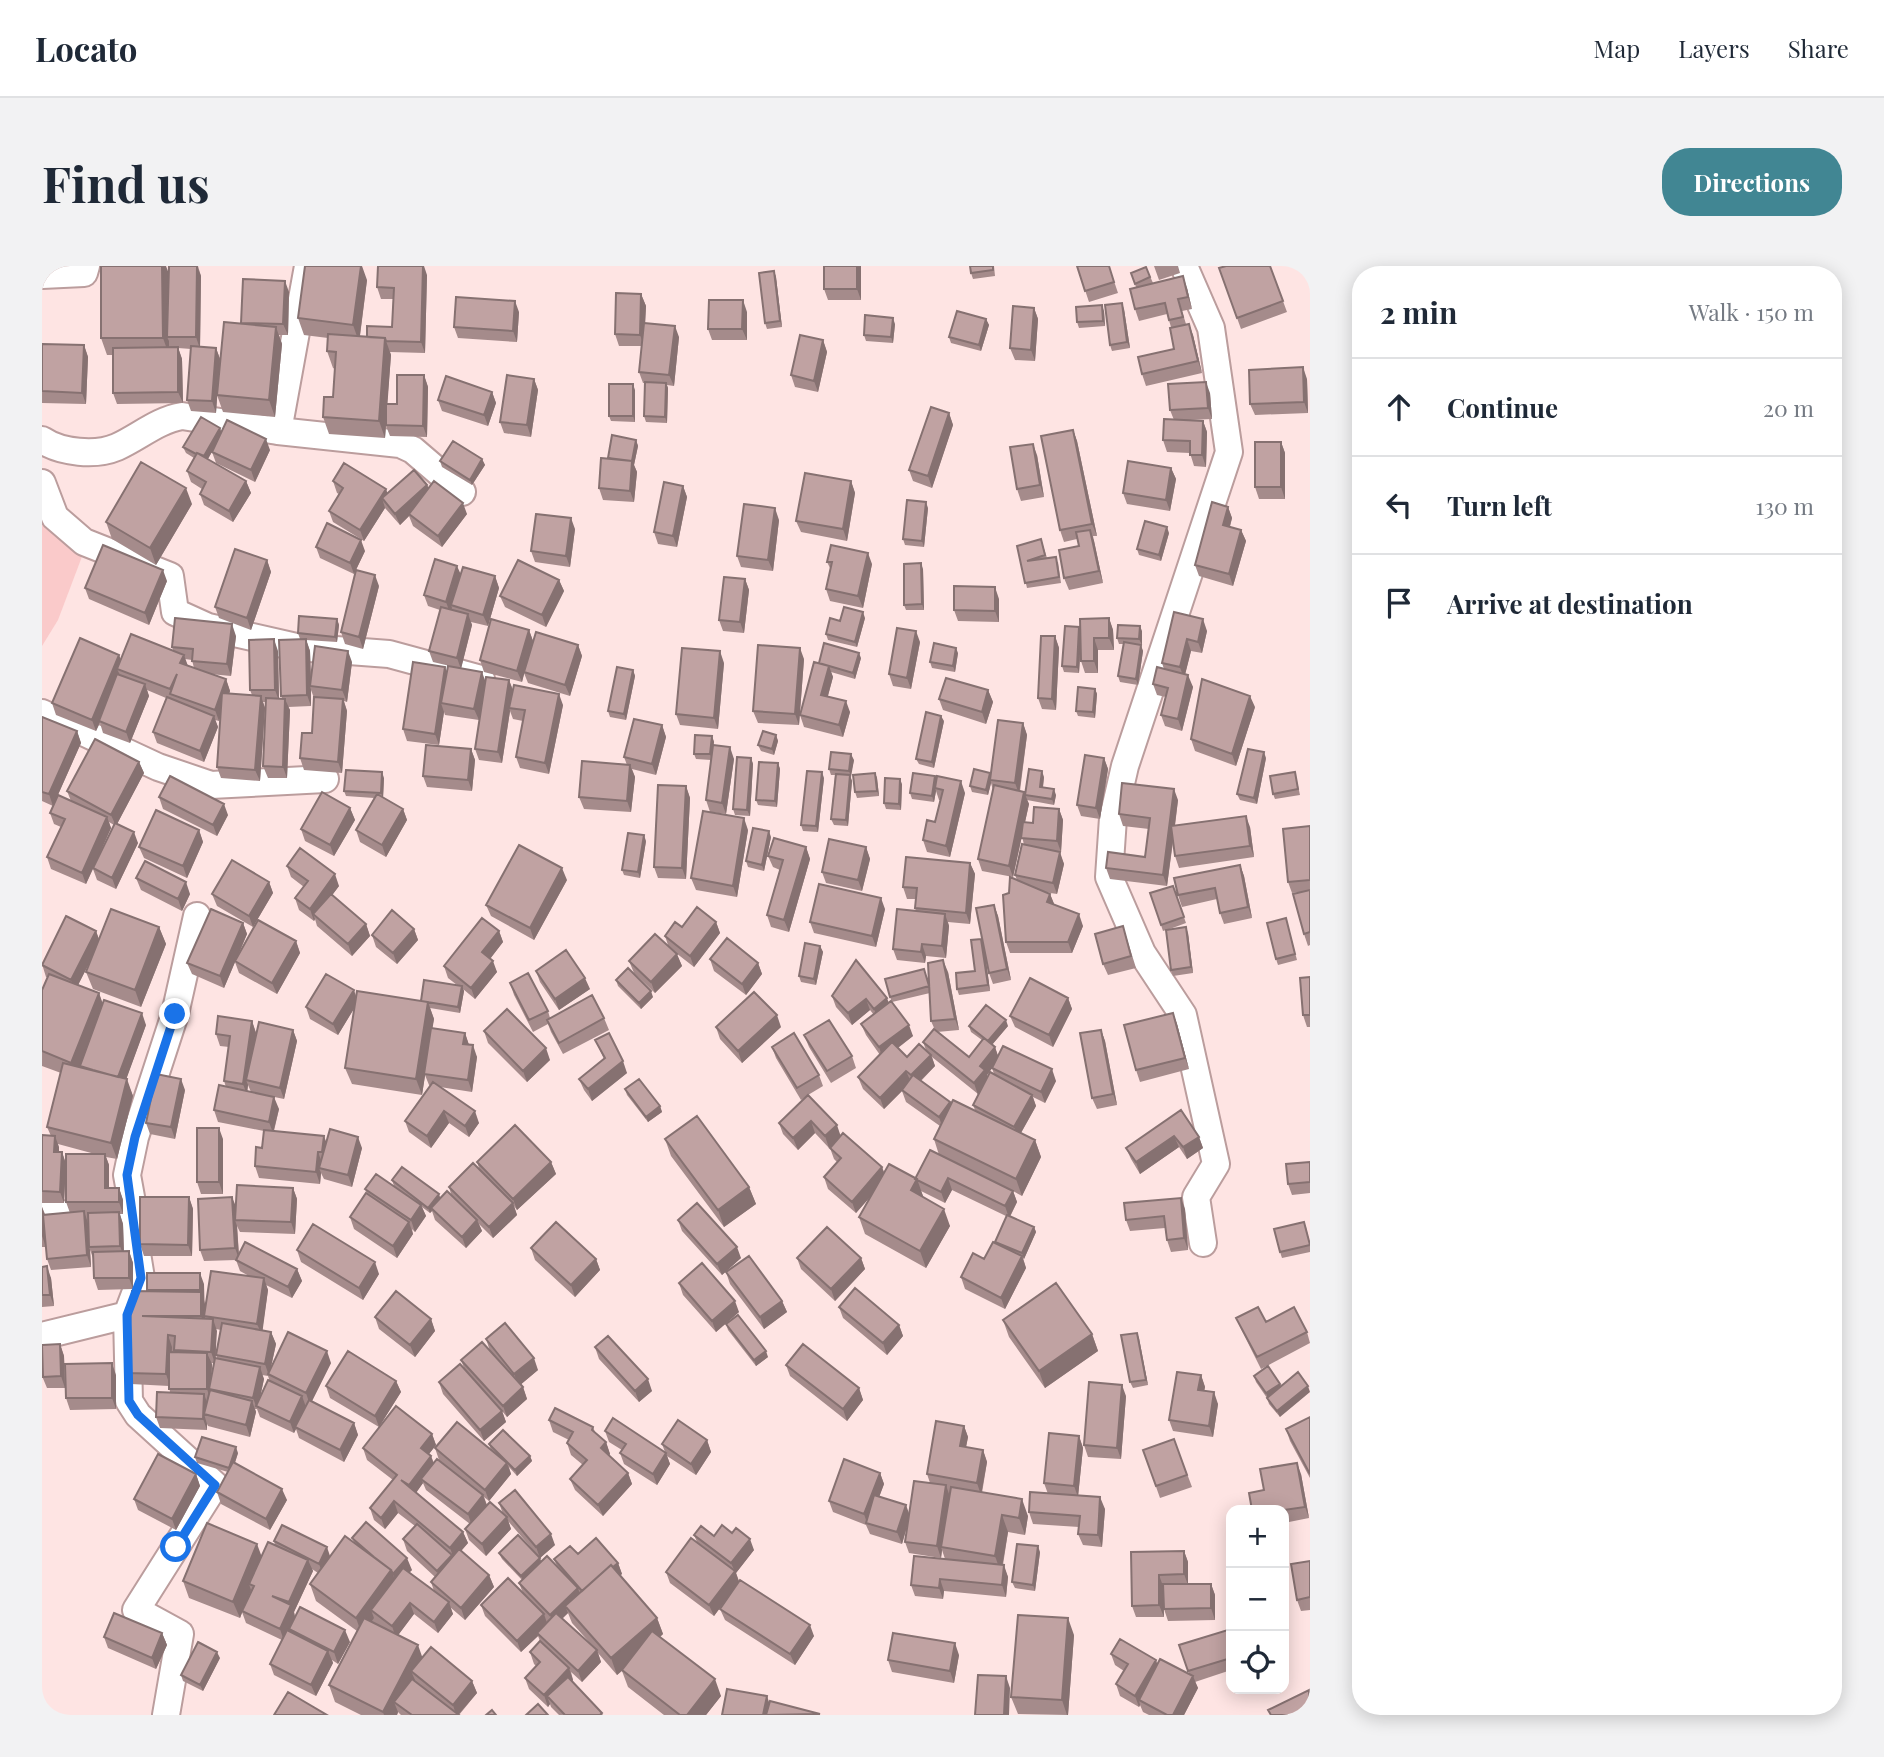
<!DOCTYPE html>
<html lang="en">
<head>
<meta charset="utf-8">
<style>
	:root { --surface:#fff; --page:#f2f2f3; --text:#1f2937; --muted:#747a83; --line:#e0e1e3; --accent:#418693 }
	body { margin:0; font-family:"Playfair Display",serif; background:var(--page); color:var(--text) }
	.controls { position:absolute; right:21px; bottom:21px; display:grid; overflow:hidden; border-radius:14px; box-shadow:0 4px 18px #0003 }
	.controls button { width:63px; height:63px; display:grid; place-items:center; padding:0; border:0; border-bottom:2px solid var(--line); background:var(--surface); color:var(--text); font:35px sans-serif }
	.stop { position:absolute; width:21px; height:21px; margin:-16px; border:5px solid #1a73e8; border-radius:50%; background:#fff }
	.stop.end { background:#1a73e8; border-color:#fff; box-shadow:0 2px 7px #0008 }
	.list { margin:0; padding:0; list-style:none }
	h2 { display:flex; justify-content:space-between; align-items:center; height:91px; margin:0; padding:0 28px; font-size:30px }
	h2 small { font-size:23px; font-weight:400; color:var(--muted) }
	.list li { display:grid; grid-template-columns:46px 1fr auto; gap:21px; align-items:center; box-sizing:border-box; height:98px; padding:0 28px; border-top:2px solid var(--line) }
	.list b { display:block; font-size:26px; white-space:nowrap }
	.list em { font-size:23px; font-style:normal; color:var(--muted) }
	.icon { flex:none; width:38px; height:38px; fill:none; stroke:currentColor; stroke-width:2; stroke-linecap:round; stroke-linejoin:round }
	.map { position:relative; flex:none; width:1268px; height:1449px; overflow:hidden; border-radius:28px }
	header { display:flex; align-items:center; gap:42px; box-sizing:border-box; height:98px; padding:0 35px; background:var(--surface); border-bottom:2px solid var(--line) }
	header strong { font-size:33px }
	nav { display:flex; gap:38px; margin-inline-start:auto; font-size:24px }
	.intro { display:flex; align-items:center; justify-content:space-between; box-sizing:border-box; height:168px; padding:0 42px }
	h1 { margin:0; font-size:49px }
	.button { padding:18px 32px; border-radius:28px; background:var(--accent); color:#fff; font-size:24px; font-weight:700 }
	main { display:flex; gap:42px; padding:0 42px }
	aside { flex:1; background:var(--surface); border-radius:28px; box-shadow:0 4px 18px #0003 }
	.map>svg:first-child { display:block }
	.green { fill:#facaca }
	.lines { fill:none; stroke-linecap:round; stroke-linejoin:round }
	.street-casing { stroke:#bb9d9d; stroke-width:30 }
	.street { stroke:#fff; stroke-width:26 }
	.wall { fill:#a58b8b; fill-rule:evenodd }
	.shaded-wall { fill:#867171 }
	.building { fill:#c0a2a2; stroke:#867171; stroke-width:2 }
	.route { stroke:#1a73e8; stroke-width:9 }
</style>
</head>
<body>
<header>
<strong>Locato</strong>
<nav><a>Map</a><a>Layers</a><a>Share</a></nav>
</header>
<div class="intro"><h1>Find us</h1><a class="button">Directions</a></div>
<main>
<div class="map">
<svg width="1268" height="1449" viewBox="0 0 1268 1449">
	<rect width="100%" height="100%" fill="#fee4e3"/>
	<path class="green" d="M0,205L44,280L16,354L0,380Z"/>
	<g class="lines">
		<g class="street-casing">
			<path id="street" d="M1142,0L1169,62L1187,186L1083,500L1071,552L1067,611L1100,687L1141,749L1174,898L1154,931L1161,977
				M0,9L42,7L44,0
				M236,165L358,178L371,184L420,226
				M0,174C19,187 54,190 75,181C97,171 116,154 140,150L236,165L266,0
				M0,217L13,251L42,276L128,310L133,346L166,361L254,381L347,388L439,413
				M0,447L116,501L169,519L283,513
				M0,941C28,955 62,953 93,953L85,909L93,871L133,748L155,650
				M85,1049L87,1135L96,1149L173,1219L94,1344L138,1368L124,1449
				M0,1070L85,1049L99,1012L92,969L93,953"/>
		</g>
		<use href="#street" class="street"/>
	</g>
	<path class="wall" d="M127,0H156L159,10L158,81L174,82L178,93L176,121L200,58L199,57L247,26L246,69H237L240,78L233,151L181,146L175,129L174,147L149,145L145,134L149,83L136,82L140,93L141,137L75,138L71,127V89H65L59,72L127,8Z
		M819,0V34H786L782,23Z
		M952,0L953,10L931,13L929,7Z
		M1035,0H1067L1076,27L1047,36Z
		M1112,0H1136L1138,7L1117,14Z
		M1228,0L1245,46L1199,63L1177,2Z
		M1104,1L1111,17L1145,22L1150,43L1140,45L1144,58L1151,69L1160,107L1104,120L1100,108L1132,83L1129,61L1125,48L1097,55L1093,43L1094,21L1089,7Z
		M732,5L734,11L740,61L725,63L723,57Z
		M385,9L383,87L348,86L349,89L345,138H355L382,109L386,121L385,171L348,170L344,160L343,172L287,168L281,151L291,131L293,103L291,102L285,85L286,72L262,69L256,52L325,14L318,70L325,71L350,61L351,33H339L335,21Z
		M599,28L604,40L603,57L637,71L632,120L625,119L626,122L625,157L604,156L602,150L603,117H601L597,106L600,80H577L573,68Z
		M992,42L996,53L993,95L973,94L968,82Z
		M1082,43L1088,82L1070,85L1068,79Z
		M1062,45L1063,60L1037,62L1035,56Z
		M477,46L475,76L416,72L412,61Z
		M705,46V74H670L666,63Z
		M944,53L947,59L939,85L909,77L907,71Z
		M853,58L851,77L824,75L822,69Z
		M781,74L785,86L776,126L753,121L749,109Z
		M0,78L42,79L46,91L44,138L0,137Z
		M492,113L496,124L489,171L462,167L458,156Z
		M1265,113L1266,147L1213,149L1208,138Z
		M593,124V156L569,155L567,150Z
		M450,126L454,137L446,160L400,145L396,134Z
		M1168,127L1170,153L1148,154L1161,155L1165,166L1164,201L1152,200L1148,187L1125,186L1121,174L1132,154L1128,144Z
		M907,147L911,159L890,222L871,215L867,204Z
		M178,162L179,166L228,184L213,216L174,197L170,186L171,184L166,193L204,215L209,227L191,256L162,239L158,228L160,223L149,216L145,205L152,192L144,187L141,181Z
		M1031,164L1035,175L1055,270H1051L1061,317L1027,324L1022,312L1037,280L1035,273L1022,276L1018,264Z
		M594,174L596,180L592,199L595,206L592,236L561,234L557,222L566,192Z
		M1239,176L1243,187V233H1217L1213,221Z
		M995,189L1002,231L979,235L975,223Z
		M440,193L443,199L430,219L400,201L398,195Z
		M1129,202L1134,213L1128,245L1085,238L1081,227Z
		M291,215L344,223L345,227L385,219L387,222L425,248L400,281L371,260L367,250L358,259L343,242L322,275L291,256L287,245L297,228L295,227Z
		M809,215L813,227L805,275L759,266L754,255Z
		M641,220L645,231L635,281L616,278L612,266Z
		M150,238L114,299L70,273L64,256Z
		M1186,241L1190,252L1188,261L1199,264L1204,275L1191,320L1157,310L1153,299Z
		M886,242L882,281L863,279L861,273Z
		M737,254L731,305L699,301L695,290Z
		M533,263L528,301L493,296L489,285Z
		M1127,267L1119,295L1097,289L1095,283Z
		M999,273L1005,292L1016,296L1019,317L985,322L975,280Z
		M274,281L323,285L312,308L278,292Z
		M225,294L229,306L209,364L177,352L173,341Z
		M785,296L830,298L821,342L788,335L784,323L789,304Z
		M881,303L882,344H864L862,339Z
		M419,308L453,310L457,322L446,360L429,356L430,359L419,402L443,415L467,414L471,424L521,439L507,508L478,502L474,491L481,455L471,453L468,445L460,497L437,494L433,483L440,439L437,454L403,449L402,446L397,479L365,475L361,463L405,406L408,400L391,396L387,385L398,344L386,340L382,329Z
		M703,313L707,324L702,367L681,365L677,354Z
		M517,314L522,325L504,361L463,341L458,330Z
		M125,315L107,359L47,333L43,322Z
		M337,320L321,383L303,378L299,366Z
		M957,333V356L916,355L912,344Z
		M1132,346L1165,365L1160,387L1149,385L1143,408L1151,421L1140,465L1123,460L1119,449L1124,431L1115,429L1111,418L1122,403L1120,397Z
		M823,352L815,381L786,374L784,368L798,355Z
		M1067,352L1071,364L1072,384H1056V407H1043L1039,395V382L1037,407L1022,406L1020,400L1037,361Z
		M295,353L297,359L295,376L264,374L268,385L269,412L310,396L305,436L302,435L305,445L300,507L262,504L258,492L270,467L272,432L269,424V440L246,441L248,444L245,512H226L221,500L224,436H221L223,442L218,515L179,512L175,501L178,451L177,455L173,454L176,461L162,496L115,477L111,466L124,432L105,424L107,430L88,477L61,467L58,457L54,465L14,449L10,437L79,394L131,384L130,381L194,370L189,410L168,408L184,413L188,425L187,428L210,429L208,424L236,385L237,432H240L239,430L258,373L256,367ZM143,393L150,394L152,402L145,399Z
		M487,364L491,375L536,379L540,390L528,430L486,417L482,407L480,416L442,406L438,394Z
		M1100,365V379H1098L1101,385L1096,419L1078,416L1076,410L1082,378H1077L1075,372Z
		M1013,370L1017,382L1014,444L1000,443L996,432Z
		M878,376L869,423L851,420L847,408Z
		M916,387L913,406L890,402L888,396Z
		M819,392L813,413L789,406L791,411L786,430L808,446L801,471L762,461L758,449L777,397Z
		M762,393L757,459L716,457L711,445Z
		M682,397L676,463L638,459L634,448Z
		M591,404L593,410L584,454L568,451L566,445Z
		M1053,423L1055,428L1053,452L1036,450L1034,445Z
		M946,424L951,436L944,458L901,444L897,433Z
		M1213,441L1194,500L1153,485L1149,473Z
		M0,451L35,465L39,477L11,540L0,535Z
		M902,455L892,502L877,498L874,493Z
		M981,457L985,469L978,525L982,526L983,529L1002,511L1001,522L1014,529L1012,539L985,534L987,538L983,556L991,557L1017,543L1021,554L1019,586H1017L1022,598L1015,628L1002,626L1008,628L1012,638L1041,660L1030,687H968L964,676L967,627L975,614L973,609L982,579L980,570L971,611L940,605L936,593L951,524L949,517L946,529L930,526L928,520L948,508Z
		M620,459L624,471L614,509L590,503L593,511L589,546L542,543L537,531L585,499L582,491Z
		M734,469L736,475L732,489L719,485L716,479Z
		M670,470L672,476L671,479L692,493L684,548L668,546L664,534L669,494L654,493L652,488Z
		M429,483L433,494L430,525L385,521L381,510Z
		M709,492L711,498L708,550L693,549L691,543Z
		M1062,492L1066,503L1058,553L1039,550L1035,539Z
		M1224,492L1215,538L1198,534L1195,528Z
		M812,494L808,511L810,515L806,560L792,559L789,553L793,509H789L787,503Z
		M97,496L102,507L75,558L96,577L74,623L55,614L51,603L44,618L9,603L5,591L19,561L12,558L8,547L29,535L25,525ZM67,556L72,559L57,589L69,562Z
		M736,497L738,503L735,541L716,539L714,534Z
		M1253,506L1258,529L1233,533L1231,528Z
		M833,507L835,512L837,530L815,532L813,526Z
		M342,512L341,531L361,543L365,554L344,591L318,576L314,564L332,532L304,530L302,525Z
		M782,512L776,566L761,565L759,559Z
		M894,514L923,527L908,591L885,586L881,574L893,556L898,534H897L894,525L892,536L870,533L868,527Z
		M860,518L859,544L844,543L842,537Z
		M644,520L648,532L644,613L616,612L612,601Z
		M117,531L186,549L175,570L121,543Z
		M1136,534L1133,560L1208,561L1212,591L1137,602L1133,590L1131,576L1125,620L1068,613L1064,602L1103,591L1107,563L1081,560L1077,548Z
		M308,542L313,554L292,590L263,575L259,563Z
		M1268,560V679L1266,680L1262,668L1259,626L1250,627L1246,616Z
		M157,564L161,576L145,612L102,592L97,581Z
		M706,564L695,631L654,624L649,612Z
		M729,571L722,605L706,601L704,595Z
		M604,575L598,612L582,609L580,604Z
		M764,581L768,593L747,666L729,661L725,649L738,604L731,601L726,590Z
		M824,581L828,593L820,625L784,617L780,606Z
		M928,597L933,608L928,658L906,656L907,660L904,692L884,690L883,697L855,694L851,683L874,645L873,642L874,633H865L861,621Z
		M1198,599L1202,610L1210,652L1182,658L1178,647L1175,633L1140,641L1136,629Z
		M245,600L297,620L290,629L324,658L328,670L310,690L275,660L273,653L272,655L257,644L253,632L262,621L249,611Z
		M94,612L148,628L140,645L99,624Z
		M525,614L492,674L449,650L444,639Z
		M227,616L231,627L211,661L175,640L170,628Z
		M1131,620L1144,657L1125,664L1146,667L1151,707L1131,710L1129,704L1124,664L1121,665L1108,627Z
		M952,639L956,650L969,714L951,718L947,707Z
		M843,643L834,681L772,667L768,656Z
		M1244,652L1255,694L1236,699L1234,693Z
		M674,656L678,667L652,701L634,687L640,700L613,727L592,707L587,695L626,679L623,670L640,661Z
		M201,657L205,668L196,690L254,675L258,687L235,728L197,707L193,696L182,722L150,708L145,697Z
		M1081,660L1094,702L1066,709L1061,698Z
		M117,661L124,678L99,741L51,723L44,706L50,691L36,719L57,727L60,737L104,759L84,813L91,830L75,893L64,891L67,899V922H77L81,934V948H78L81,958L82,985H87L91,997V1023L56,1024L52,1012L51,992L48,984L49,1001L9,1004L5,993L4,981H0V941L3,948L28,947L24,936L53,888L16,878L17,886H20L24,898L22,937H0V869L9,870L5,861L19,807L0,800V724L5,711H4L0,698L54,665L57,674Z
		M372,663L376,674L355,698L334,681L330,669Z
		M457,665L461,676L448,693L455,706L433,733L421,723L422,725L418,747L388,742L392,753L390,762L423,767L427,779L435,791L430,826L398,821L437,857L427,871L407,857L389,882L367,866L363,855L388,820L387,819L383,809L380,829L310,818L303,802L313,741L296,769L268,753L264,741L314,731L379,735L415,719L406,712L402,700Z
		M939,673L942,679L948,725L917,729L915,723L933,705Z
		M778,680L781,686L774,719L759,716L757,710Z
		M668,693L716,697L720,708L704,729L672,705Z
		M494,705L548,723L517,744L498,716Z
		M906,706L917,764L895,766L927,791L940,774L929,766L927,760H966L950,779L953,781L956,790L1014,815L1003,837L991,831L994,840L979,867L993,874L999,891L980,930L971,925L975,936L968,951L992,961L994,966L982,993L981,992L984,1002L963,1043L923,1023L919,1011L942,993L954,977L964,950L910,924L903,937L879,925L881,930L880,931L908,960L884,1002L823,968L817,951L827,932L814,947L786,923L782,911L795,896L792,893L788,882L795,874L787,882L773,867L756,884L741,868L737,857L764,831L759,834L734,792L730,781L777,809L781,820L766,829L799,870L840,901L842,906L873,912L897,889L892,873L898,860L864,836L860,825L842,843L821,823L816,811L838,789L824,769L819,758L832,749L828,744L810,759L794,741L790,730L847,737L871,770L856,782L865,791L884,784L881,776L893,764L889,755L888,727L850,736L848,731L884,709L887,720ZM890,791L936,828L931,839L933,844L909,838L879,815L893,800ZM951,801L950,802L952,808L945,811V809Z
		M1268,711V761H1265L1261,749Z
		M574,714L611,731L599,743L576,720Z
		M468,717L506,745L508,752H562L567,764L521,788L509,766L506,758L491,766L472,729Z
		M1026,732L1030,743L1011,781L973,761L968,750Z
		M1131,747L1135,758L1147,803L1098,816L1094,804Z
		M210,755L214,767L213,777L251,764L255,775L242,833L209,826L206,819L205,825L237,843L232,865L320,882L310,921L282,913L279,907L278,918L217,912L213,900L220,882L222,865L176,856L172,844L184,821L182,815L187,781L178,780L174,768Z
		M674,761H739L700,797L678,773Z
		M1059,764L1063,775L1075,839L1055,843L1050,832Z
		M442,765L508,794L485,816L446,777Z
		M762,769L810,790L814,802L789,817L767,781Z
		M553,774L585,807L550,835L542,824L537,813L562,793Z
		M583,823L618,840L620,846L606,856L585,829Z
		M143,824L133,873L108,868L104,857Z
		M1139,844L1157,871L1161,882L1145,893L1137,881L1098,908L1089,893L1084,882Z
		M181,873V928H159L155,916Z
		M623,873L707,921L714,938L682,961L629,890Z
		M435,896H509L514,908L475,944L472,940L475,949L451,972L437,958L440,965L424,982L393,954L390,945L388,947L380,941L384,950L373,966L370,963L371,968L355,992L312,963L308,951L325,928L323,923L352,920L350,914L398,933L410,931L407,921L438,905Z
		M1268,896V927L1250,929L1246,918Z
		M251,922L255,933L253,968L198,966L195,960L197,988L255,1003L260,1015L250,1032L224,1019L226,1024L220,1065L229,1066L234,1078L229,1101L289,1097L270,1135L312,1157L316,1169L302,1196L257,1172L254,1163L252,1167L218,1151L215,1143H213L214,1146L208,1171L166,1160L165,1158V1164L118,1162L114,1151L128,1126L127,1120L89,1118L85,1107L106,1026L105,1024L162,1018L163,1046L207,1010L198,1005L194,994L162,995L158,984L194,941ZM174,1063L179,1064L174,1089L175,1092H174ZM169,1097H172L169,1111L170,1098ZM220,1109L226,1110L228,1116L218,1131L222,1113Z
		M147,931L151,943L150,990H102L98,978Z
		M1143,943L1146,984L1129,986L1125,974L1123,962L1088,965L1084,954Z
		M636,954L699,992L680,1009L640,965Z
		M1264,961L1268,978V986L1240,992L1238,986Z
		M489,982L554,993L558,1004L533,1031L493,994Z
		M255,984L337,1008L321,1034L259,996Z
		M755,992H819L823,1003L793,1035L759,1003Z
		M0,1001L9,1012L12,1040L0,1041Z
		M684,1006L740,1035L745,1046L722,1063L688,1018Z
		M637,1017L697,1046L674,1066L641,1029Z
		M797,1041L857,1059L861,1070L845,1089L801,1052Z
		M333,1051L389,1053L393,1065L373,1091L337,1063Z
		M1194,1052L1224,1056L1265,1066L1268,1077L1219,1103L1199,1063Z
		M961,1054L1050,1068L1056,1085L1003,1122L967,1071Z
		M684,1058L726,1091L714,1100L686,1064Z
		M1095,1067L1106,1119L1091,1122L1088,1116Z
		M444,1073L496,1104L478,1119L481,1121L485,1133L465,1151L460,1145L464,1156L442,1175L401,1128L397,1116L422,1102L419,1094L448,1085Z
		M18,1078L22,1090L23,1122H5L0,1110V1079Z
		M553,1081L610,1125L597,1136L557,1093Z
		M744,1099L817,1122L821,1134L805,1155L748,1110Z
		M74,1109V1143L28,1144L24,1132Z
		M1159,1109L1163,1121L1162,1125L1176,1138L1171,1171L1131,1165L1127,1154Z
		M1212,1110L1238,1118L1239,1120L1238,1151L1227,1138L1225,1132L1214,1116Z
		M354,1115L359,1126L337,1161L288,1132L284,1120Z
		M1084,1130L1079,1193L1046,1191L1042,1179Z
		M1268,1151V1212L1248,1175L1244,1163Z
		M507,1154L551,1161L553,1166L564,1176L568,1188L567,1190L586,1207L590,1218L561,1250L533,1224L528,1213L541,1199L529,1189L525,1177L527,1174L511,1166Z
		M922,1160L926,1171L924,1181L941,1184L945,1196L940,1227L986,1250L983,1269L966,1266L961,1299L966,1311L964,1331L902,1325L901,1333L873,1330L869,1319L903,1293L900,1284L899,1292L867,1287L863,1276L866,1257L860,1278L828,1268L824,1259L791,1246L787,1235L838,1207L842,1218L837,1231L867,1248L888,1217L885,1208Z
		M563,1165L623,1186L620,1178L665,1174L669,1186L654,1209L625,1190L628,1198L615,1219L582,1198L578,1187L580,1184L567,1176Z
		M390,1168L394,1179L387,1188L389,1190L392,1197L416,1210L397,1194L393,1182L449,1184L447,1178L488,1190L490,1195L475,1210L467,1201L469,1208L447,1235L442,1231L445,1239L461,1248L457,1237L513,1279L498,1292L499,1296L515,1300L512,1293L536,1288L576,1297L580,1308L578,1309L615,1352L621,1368L618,1371L679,1430L664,1449H622L586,1421L580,1405L575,1409L556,1387L559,1396L540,1416L529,1406L531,1414L530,1415L561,1449H517L509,1441L508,1438L506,1441L487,1423L483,1412L494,1400L492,1398L488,1386L498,1375L496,1370L479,1386L443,1350L439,1339L481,1327L477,1317L480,1314L460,1293L457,1287L498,1292L466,1255L469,1263L444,1290L427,1274L423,1263L428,1258L384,1224L381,1217L374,1226L421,1266L426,1277L419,1285L447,1309L452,1321L423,1354L408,1341L411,1348L396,1367L372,1348L356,1369L380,1392L430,1415L435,1427L417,1449H359L356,1446L355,1449H319L293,1436L287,1419L315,1365L274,1335L268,1318L276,1307L270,1303L271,1305L252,1346L253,1351L308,1376L296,1398L290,1394L291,1397L274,1430L232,1409L228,1398L240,1374L204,1357L200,1346L198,1352L147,1332L141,1315L220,1290L233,1279L232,1275L288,1290L312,1276L310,1272L370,1304L367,1306L392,1325L389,1316L393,1311L365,1285L361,1273L373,1260L356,1247L343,1263L332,1254L328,1242L351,1214L325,1194L321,1182ZM526,1347L530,1357L548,1377L520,1352Z
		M1037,1170L1041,1182L1036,1230L1063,1243L1060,1281L1041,1279L1036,1268L1037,1261L991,1258L987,1246L1006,1228L1002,1217Z
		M1132,1173L1150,1221L1118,1232L1101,1184Z
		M196,1187L193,1197L245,1234L228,1264L179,1238L175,1226L186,1206L155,1197L153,1191Z
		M154,1208L158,1220L134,1264L96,1244L92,1233Z
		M1259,1208L1267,1252L1242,1257V1244L1222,1224Z
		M652,1269L672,1270L712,1284L694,1307L697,1315L772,1370L753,1399L683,1354L678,1343L686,1331L672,1350L628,1317L624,1306L655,1276Z
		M1142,1285L1146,1296V1318H1169L1173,1329V1354L1126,1355L1122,1343L1121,1320L1122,1351H1094L1090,1340L1089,1286Z
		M998,1286L993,1325L973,1322L970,1316Z
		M1268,1295V1344L1259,1345L1255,1334Z
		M1189,1363V1404L1153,1416L1156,1422L1142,1449H1107L1101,1446L1098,1439L1097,1441L1078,1430L1074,1418L1082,1405L1073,1399L1069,1388L1115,1398L1147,1408L1137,1379Z
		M120,1367L125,1379L114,1403L66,1382L62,1371Z
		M1032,1369L1026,1449L976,1448L969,1431Z
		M917,1389L912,1417L850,1406L846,1394Z
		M178,1392L161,1425L141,1415L139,1409Z"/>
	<path class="shaded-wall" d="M120,0H124L127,8L125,71L127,75V89L121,72Z
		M155,0L159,10L158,83L154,71Z
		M319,0H320L325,14L317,76L311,59Z
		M381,0H382L385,9L383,87L379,76Z
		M815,0H819V34L815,23Z
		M732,5L734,11L740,61L738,55Z
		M1141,10L1145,22L1150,43L1146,31Z
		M243,15L247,26L246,69L241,58Z
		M599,28L604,40L602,80L598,69Z
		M701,34L705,46V74L700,63Z
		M473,35L477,46L475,76L471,65Z
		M1080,37L1082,43L1088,82L1085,76Z
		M1060,39L1062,45L1063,60L1061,55Z
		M992,42L996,53L993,95L989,84Z
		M851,52L853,58L851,77L849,71Z
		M944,53L947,59L939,85L937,79Z
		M1147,58L1151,69L1160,107L1156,95Z
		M633,60L637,71L632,120L627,109Z
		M234,61L240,78L233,151L227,134Z
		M343,72L349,89L343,172L337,155Z
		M781,74L785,86L776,126L772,115Z
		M42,79L46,91L44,138L40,127Z
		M136,81L140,93L141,137L136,126Z
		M174,82L178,93L174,147L170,135Z
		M1261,101L1265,113L1266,147L1262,136Z
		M382,109L386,121L385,171L381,160Z
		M492,113L496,124L489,171L485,159Z
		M1164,116L1168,127L1170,153L1166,142Z
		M624,117L626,122L625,157L623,151Z
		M591,118L593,124V156L591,150Z
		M450,126L454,137L446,160L442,149Z
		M907,147L911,159L890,222L886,210Z
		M1161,155L1165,166L1164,201L1160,189Z
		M178,162L180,168L163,198L161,192Z
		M1031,164L1035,175L1055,270L1050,258Z
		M224,173L228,184L213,216L209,204Z
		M594,174L596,180L592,199L595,206L592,236L588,225L589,196Z
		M1239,176L1243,187V233L1239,221Z
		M991,178L995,189L1002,231L998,219Z
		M440,193L443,199L430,219L428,214Z
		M1129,202L1134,213L1128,245L1124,234Z
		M204,215L209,227L191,256L187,245Z
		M809,215L813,227L805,275L801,263Z
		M385,219L390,230L367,248V250L358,259L353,248Z
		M641,220L645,231L635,281L631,270Z
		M144,222L150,238L114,299L108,282Z
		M344,223L348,235L340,232L343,242L322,275L318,264Z
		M884,236L886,242L882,281L880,275Z
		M421,237L425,248L400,281L396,270Z
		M1186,241L1190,252L1185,270L1181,259Z
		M733,242L737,254L731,305L726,294Z
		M529,252L533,263L528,301L524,290Z
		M1125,261L1127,267L1119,295L1117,289Z
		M1048,264L1052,275L1061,317L1057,305Z
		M1199,264L1204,275L1191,320L1187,308Z
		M319,274L323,285L312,308L308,297Z
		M826,287L830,298L821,342L816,330Z
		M225,294L229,306L209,364L205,352Z
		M879,297L881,303L882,344L880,338Z
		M415,300L420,311L409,339L410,342L408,347L404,336Z
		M121,304L125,315L107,359L103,347Z
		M333,309L337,320L321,383L317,371Z
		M453,310L457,322L446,360L441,349Z
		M703,313L707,324L702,367L698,356Z
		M517,314L522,325L504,361L500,349Z
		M953,321L957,333V356L953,345Z
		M821,346L823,352L815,381L813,376Z
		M426,348L430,359L419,403L415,392Z
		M1067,352L1071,364L1072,384L1067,372Z
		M295,353L297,359L295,376L293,371Z
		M1161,353L1165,365L1160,387L1156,376Z
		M190,358L194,370L189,410L185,398Z
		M1098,360L1100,365V379L1097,373Z
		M1037,361L1039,367L1037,407L1035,401Z
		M487,364L491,375L480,416L475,405Z
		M874,365L878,376L869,423L865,412Z
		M1013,370L1017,382L1014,444L1010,433Z
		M1052,372L1056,384V407L1052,395Z
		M232,373L236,385L237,435L233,424Z
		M264,373L268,385L269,420H268L269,424V440L265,429Z
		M1145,373L1149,385L1142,413L1138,401Z
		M536,379L540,390L528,430L523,419Z
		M1099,379L1101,385L1096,419L1094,413Z
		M758,382L762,393L757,459L753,448Z
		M914,382L916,387L913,406L911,400Z
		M306,385L310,396L305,436L300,424Z
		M678,385L682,397L676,463L672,452Z
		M817,387L819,392L813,413L811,407Z
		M77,389L82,401L75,403L78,409L54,465L50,454Z
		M142,389L146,400L138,397Z
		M787,400L791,411L783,440L779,429Z
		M403,401L407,412L399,437L402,446L397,479L393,468Z
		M591,404L593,410L584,454L582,448Z
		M440,406L444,417L437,454L432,443Z
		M1146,409L1151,421L1140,465L1136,453Z
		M184,413L188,425L177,455L173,444Z
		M467,414L471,425L467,442L468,445L460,497L456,486Z
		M103,418L107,430L88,477L84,466Z
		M1053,423L1055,428L1053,452L1051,446Z
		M946,424L951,436L944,458L940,446Z
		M517,428L521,439L507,508L503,497Z
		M219,430L223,442L218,515L213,504Z
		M1208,430L1213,441L1194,500L1190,488Z
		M243,433L248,444L245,512L241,501Z
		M301,433L305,445L300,507L296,496Z
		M804,435L808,446L801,471L797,459Z
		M172,450L176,461L162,496L158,485Z
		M899,450L902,455L892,502L890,496Z
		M981,457L985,469L977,528L973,517Z
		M620,459L624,471L614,509L610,498Z
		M35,465L39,477L11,540L7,528Z
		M734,469L736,475L732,489L730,483Z
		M670,470L672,476L670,494L668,488Z
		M688,481L692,493L684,548L680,537Z
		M429,483L433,494L430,525L426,514Z
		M1222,486L1224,492L1215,538L1212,532Z
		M809,488L812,494L809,511L807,505Z
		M709,492L711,498L708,550L705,544Z
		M1062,492L1066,503L1058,553L1054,542Z
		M97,496L102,507L74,560L69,549Z
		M736,497L738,503L735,541L733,535Z
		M588,499L593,511L589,546L585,535Z
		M1000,505L1002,511L1000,527L998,521Z
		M340,506L342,512L341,533L339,527Z
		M780,506L782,512L776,566L774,560Z
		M833,507L835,512L837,530L835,525Z
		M948,507L949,517L946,529L944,524Z
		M808,509L810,515L806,560L804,554Z
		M893,510L895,516L893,522L894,525L892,536L890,530Z
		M858,513L860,518L859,544L857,538Z
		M919,515L923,527L908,591L904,580Z
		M644,520L648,532L644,613L640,602Z
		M1012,523L1014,529L1012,539L1010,533Z
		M1132,523L1136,534L1125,620L1121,609Z
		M982,526L987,538L971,611L967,600Z
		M182,538L186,549L175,570L171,559Z
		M308,542L313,554L292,590L288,579Z
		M361,543L365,554L344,591L340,579Z
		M1017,543L1021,554L1019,586L1015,575Z
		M1204,550L1208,561L1212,591L1208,580Z
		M65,551L69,562L44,618L40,607Z
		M702,552L706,564L695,631L691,620Z
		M157,564L161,576L145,612L141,600Z
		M727,565L729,571L722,605L720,599Z
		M92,566L96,577L74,623L70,612Z
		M602,569L604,575L598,612L596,606Z
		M764,581L768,593L747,666L742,654Z
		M824,581L828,593L820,625L816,614Z
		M1018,586L1022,598L1015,628L1011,617Z
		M928,597L933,608L928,658L924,647Z
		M1198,599L1202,610L1210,652L1206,641Z
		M520,602L525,614L492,674L488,662Z
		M293,608L297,620L274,651L271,648L273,653L272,655L268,643Z
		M144,616L148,628L140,645L136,633Z
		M227,616L231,627L211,661L207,650Z
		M1008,628L1013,640L1005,636Z
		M839,632L843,643L834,681L830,670Z
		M952,639L956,650L969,714L965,703Z
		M903,648L907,660L904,692L900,680Z
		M1037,648L1041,660L1030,687L1026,676Z
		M674,656L678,667L652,701L648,690Z
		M201,657L205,668L182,722L178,710Z
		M324,658L328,670L310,690L306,678Z
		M117,661L124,678L99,741L93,724Z
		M1144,661L1146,667L1151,707L1149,701Z
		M372,663L376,674L355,698L351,687Z
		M54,665L58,676L33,725L29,714Z
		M457,665L461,676L444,698L440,686Z
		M939,673L942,679L948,725L946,719Z
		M254,675L258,687L235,728L230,717Z
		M880,678L884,690L883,697L879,686Z
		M778,680L781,686L774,719L772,713Z
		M635,688L640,700L613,727L609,716Z
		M901,694L906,706L917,764L913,753Z
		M451,695L455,706L433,733L429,722Z
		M716,697L720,708L704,729L700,718Z
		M543,712L548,723L517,744L513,733Z
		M420,720L422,725L418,747L416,741Z
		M312,724L316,736L296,769L291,758Z
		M609,725L611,731L599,743L597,737Z
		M57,727L63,744L38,800L39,804L35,813L29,797Z
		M845,732L849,743L836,754L832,743Z
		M1026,732L1030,743L1011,781L1007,769Z
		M824,733L828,744L810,759L806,747Z
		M386,736L392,753L380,829L374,813Z
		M100,747L104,759L80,825L75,813Z
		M1131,747L1135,758L1147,803L1143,792Z
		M735,749L739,761L700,797L696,785Z
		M964,754L966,760L948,781L946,775Z
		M210,755L214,767L207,815L204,814L206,819L205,829L201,818Z
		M867,759L871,770L841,793L837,781Z
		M251,764L255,775L242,833L238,822Z
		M1059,764L1063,775L1075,839L1071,828Z
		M423,767L427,779L421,778Z
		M431,779L435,791L430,826L426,814Z
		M953,781L957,793L945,809L947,815L936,829L932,817L938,800Z
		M504,782L508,794L485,816L481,805Z
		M889,789L893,800L873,820L869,809Z
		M581,795L585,807L550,835L546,823Z
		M1010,803L1014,815L1003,837L999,826Z
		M864,805L869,816L842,843L838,832Z
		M85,813L91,830L75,893L69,877Z
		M139,813L143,824L133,873L129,861Z
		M990,829L994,840L976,872L972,861Z
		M232,831L237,843L231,867L227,856Z
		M908,836L912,848L901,863L897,851Z
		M618,840L620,846L606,856L604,851Z
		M402,845L407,857L389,882L385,870Z
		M433,845L437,857L427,871L423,860Z
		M769,855L773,867L756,884L751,872Z
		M795,859L799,871L787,882L783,870Z
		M177,862L181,873V928L177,916Z
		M13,870L17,881V897L12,886Z
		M282,870L286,881L285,897L280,886Z
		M1132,870L1137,881L1098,908L1094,896Z
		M316,871L320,882L310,921L306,909Z
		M1157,871L1161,882L1145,893L1141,881Z
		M993,874L999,891L980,930L974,913Z
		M20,886L24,898L22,937L18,926Z
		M276,886L280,897L277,902L279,907L278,918L274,906Z
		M63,888L67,899V934L63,922Z
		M509,896L514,908L475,944L471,933Z
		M840,901L844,913L814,947L810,936Z
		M906,912L910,924L903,937L899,926Z
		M875,913L881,930L875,941L869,924Z
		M707,921L714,938L682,961L676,944Z
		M77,922L81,934V948L77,936Z
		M251,922L255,933L253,968L249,956Z
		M971,925L975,936L967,952L963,940Z
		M397,928L399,934L389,942L390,945L388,947L386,942Z
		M147,931L151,943L150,990L146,979Z
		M190,931L195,943L193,954L195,960L197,993L193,982Z
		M1139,932L1143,943L1146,984L1142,972Z
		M471,937L475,949L451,972L447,961Z
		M379,939L384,950L373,966L369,954Z
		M0,941L4,953V981L0,970Z
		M902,943L908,960L884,1002L878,985Z
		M42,945L46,957L47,981L48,984L49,1001L45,989Z
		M77,946L81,958L82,991L78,980Z
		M435,954L440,965L424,982L420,971Z
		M367,956L371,968L355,992L351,980Z
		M992,961L994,966L982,993L980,987Z
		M695,981L699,992L680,1009L675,998Z
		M87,985L91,997V1023L87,1012Z
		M980,990L984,1002L963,1043L959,1032Z
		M819,992L823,1003L793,1035L789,1023Z
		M554,993L558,1004L533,1031L529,1019Z
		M333,996L337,1008L321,1034L317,1022Z
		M5,1000L9,1012L12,1040L8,1029Z
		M255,1003L260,1015L250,1032L246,1021Z
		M158,1007L162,1018V1034L163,1038V1061L159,1050V1028L158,1024Z
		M222,1012L226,1024L220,1069L215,1058Z
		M693,1035L697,1046L674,1066L670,1055Z
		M740,1035L745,1046L722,1063L718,1051Z
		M171,1053L175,1065L173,1097L169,1086Z
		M389,1053L393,1065L373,1091L368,1079Z
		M857,1059L861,1070L845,1089L841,1077Z
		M229,1066L234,1078L227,1110L223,1098Z
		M1095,1067L1097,1072L1106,1119L1104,1114Z
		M1050,1068L1056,1085L1003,1122L997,1105Z
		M126,1069L130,1081L128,1120L124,1108Z
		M18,1078L22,1090L23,1122L19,1110Z
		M285,1085L289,1097L268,1139L264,1127Z
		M724,1085L726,1091L714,1100L712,1094Z
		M165,1087L170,1098L169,1123H167L169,1128V1135L165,1123Z
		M492,1092L496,1104L477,1120L472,1108Z
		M70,1097L74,1109V1143L70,1132Z
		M218,1101L222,1113L216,1141L214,1140L211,1132Z
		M1159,1109L1163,1121L1160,1135L1156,1124Z
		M606,1113L610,1125L597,1136L593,1125Z
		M354,1115L359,1126L337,1161L333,1150Z
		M1238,1118L1240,1124L1226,1133L1224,1127Z
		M1080,1119L1084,1130L1079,1193L1075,1182Z
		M1266,1120L1268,1126L1238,1151L1235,1145Z
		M481,1121L485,1133L465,1151L461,1140Z
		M817,1122L821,1134L805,1155L801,1143Z
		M1172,1126L1176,1138L1171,1171L1167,1160Z
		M162,1128L166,1139L162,1148L165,1158V1164L161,1153Z
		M260,1130L264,1141L253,1161L254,1163L252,1167L248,1156Z
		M210,1135L214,1146L208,1171L204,1159Z
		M460,1145L464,1156L442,1175L438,1164Z
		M312,1157L316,1169L302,1196L298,1184Z
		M922,1160L926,1171L922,1191L918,1180Z
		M390,1168L394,1179L383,1193L379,1182Z
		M1037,1170L1041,1182L1036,1231L1032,1220Z
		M665,1174L669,1186L654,1209L649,1198Z
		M564,1176L568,1188L563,1194L559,1182Z
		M194,1181L196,1187L189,1208L187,1202Z
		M941,1184L945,1196L939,1229L935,1217Z
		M624,1187L628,1198L615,1219L611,1208Z
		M389,1190L393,1202L379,1213L381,1217L372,1230L367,1219Z
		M488,1190L490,1195L475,1210L473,1204Z
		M465,1197L469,1208L447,1235L443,1224Z
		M1255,1197L1259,1208L1267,1252L1263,1241Z
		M586,1207L590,1218L561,1250L556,1239Z
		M838,1207L842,1218L827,1258L825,1257L822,1248Z
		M154,1208L158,1220L134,1264L130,1253Z
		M904,1219L908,1231L899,1281L900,1284L899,1292L895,1280Z
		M240,1223L245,1234L228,1264L224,1253Z
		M441,1229L445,1240L430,1260L426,1248Z
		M1058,1231L1063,1243L1060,1281L1056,1269Z
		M980,1233L986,1250L983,1269L977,1252Z
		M352,1235L356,1247L343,1263L339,1252Z
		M864,1239L868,1250L860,1278L855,1266Z
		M960,1249L966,1266L959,1307L953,1290Z
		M465,1251L469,1263L444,1290L440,1278Z
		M421,1266L426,1277L412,1293L408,1282Z
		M509,1268L513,1279L498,1292L494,1281Z
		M708,1273L712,1284L694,1307L697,1316L672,1350L667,1339L693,1306L689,1297Z
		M215,1278L221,1294L207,1318L209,1324L198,1352L191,1336Z
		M996,1280L998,1286L993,1325L991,1319Z
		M285,1281L289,1293L281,1309L277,1298Z
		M1142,1285L1146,1296V1319L1142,1308Z
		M410,1289L414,1301L399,1316L395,1305Z
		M365,1292L370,1304L355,1320L351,1308Z
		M498,1292L500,1298L481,1315L479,1310Z
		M266,1294L271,1305L252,1346L253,1351L242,1375L238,1363L248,1341L247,1336Z
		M576,1297L580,1308L545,1338L541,1326Z
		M962,1299L966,1311L964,1331L960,1319Z
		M349,1304L356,1321L329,1344L332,1352L320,1369L314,1352Z
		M447,1309L452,1321L423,1354L419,1342Z
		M1117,1309L1121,1320L1122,1351L1117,1339Z
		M898,1313L902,1325L901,1333L897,1322Z
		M1169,1318L1173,1329V1354L1169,1342Z
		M536,1322L540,1334L523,1340L526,1347L512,1361L508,1349Z
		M407,1336L411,1348L396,1367L392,1356Z
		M368,1337L372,1348L354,1372L350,1360Z
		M502,1348L506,1360L495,1367L496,1370L479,1386L475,1375Z
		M615,1352L621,1368L575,1409L569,1392Z
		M1026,1352L1032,1369L1026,1449H1025L1020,1434Z
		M768,1359L772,1370L753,1399L748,1388Z
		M303,1364L308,1376L296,1398L292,1386Z
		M120,1367L125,1379L114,1403L110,1392Z
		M913,1377L917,1389L912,1417L908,1405Z
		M376,1379L382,1396L369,1405L373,1414L359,1441L352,1436L356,1446L355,1449H342L341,1446Z
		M555,1384L559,1396L540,1416L536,1405Z
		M286,1385L291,1397L274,1430L269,1419Z
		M175,1386L178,1392L161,1425L158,1419Z
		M1114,1394L1118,1406L1097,1434L1098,1439L1097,1441L1093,1430Z
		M527,1402L531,1414L511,1436L505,1430L508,1438L506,1441L502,1429Z
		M964,1410L968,1422L967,1449H962Z
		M1151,1410L1156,1422L1142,1449H1131Z
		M673,1413L679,1430L664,1449H645Z
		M430,1415L435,1427L416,1449H414L411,1439Z
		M725,1430L729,1442L728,1449H721Z"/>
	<path class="building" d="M59,0H120L121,72H59Z
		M127,0H155L154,71H125Z
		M263,0H319L311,59L256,52Z
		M336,0H381L379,76L344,75L343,72L325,71V60L350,61L352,22L335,21Z
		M782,0H815V23H782Z
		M928,0H951V4L929,7Z
		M1035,0H1067L1072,16L1043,25Z
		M1184,0H1228L1241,35L1195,52L1177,2Z
		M1104,1L1108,11L1093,18L1089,7Z
		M732,5L738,55L723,57L717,7Z
		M1141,10L1146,31L1136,33L1141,51L1127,54L1123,37L1093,43L1088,23Z
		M201,13L243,15L241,58L199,57Z
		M574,27L599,28L598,69L573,68Z
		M414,31L473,35L471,65L412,61Z
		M667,34H701L700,63H666Z
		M1080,37L1085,76L1068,79L1063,39Z
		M1060,39L1061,55L1035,56L1034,41Z
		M971,40L992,42L989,84L968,82Z
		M915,45L944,53L937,79L907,71Z
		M823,49L851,52L849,71L822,69Z
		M182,56L234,61L227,134L175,129Z
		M602,57L633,60L627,109L597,106Z
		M1147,58L1156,95L1100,108L1096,91L1132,83L1128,62Z
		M286,68L343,72L337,155L281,151L282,131H291L294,86L285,85Z
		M758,69L781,74L772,115L749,109Z
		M0,78L42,79L40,127L0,125Z
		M149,80L174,82L170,135L145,134Z
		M136,81V126L71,127V82Z
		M1261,101L1262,136L1208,138L1207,104Z
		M355,109H382L381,160L344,159V138H355Z
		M465,109L492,113L485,159L458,156Z
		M404,110L450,126L442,149L396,134Z
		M603,116L624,117L623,151L602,150Z
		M1164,116L1166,142L1128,144L1126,118Z
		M567,118H591V150H567Z
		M889,141L907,147L886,210L867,204Z
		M159,151L178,162L162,190L155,187L154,188L141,181Z
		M1122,153L1161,155L1160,189H1148V175L1121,174Z
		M185,154L224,173L209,204L170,186Z
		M1031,164L1050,258L1018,264L999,170Z
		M570,169L594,174L590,195L566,192Z
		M411,175L440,193L428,214L398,195Z
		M1213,176H1239V221H1213Z
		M991,178L998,219L975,223L968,181Z
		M155,187L204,215L187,245L158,228L164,216L145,205Z
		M559,192L590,195L588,225L557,222Z
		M1086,195L1129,202L1124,234L1081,227Z
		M99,196L144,222L108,282L64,256Z
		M302,197L344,223L318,264L287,245L301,222L291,215Z
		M372,204L385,219L353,248L340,232Z
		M763,207L809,215L801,263L754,255Z
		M392,215L421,237L396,270L367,248Z
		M622,216L641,220L631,270L612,266Z
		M865,234L884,236L880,275L861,273Z
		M1170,236L1186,241L1181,259L1199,264L1187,308L1153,299Z
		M702,238L733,242L726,294L695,290Z
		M494,248L529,252L524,290L489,285Z
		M1103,255L1125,261L1117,289L1095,283Z
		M285,257L319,274L308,297L274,281Z
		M1048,264L1057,305L1022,312L1017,284L1037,280L1034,266Z
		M999,273L1003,289L985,295L1014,291L1017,311L983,317L975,280Z
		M61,279L121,304L103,347L43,322Z
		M789,279L826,287L816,330L784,323L790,296H785Z
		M193,283L225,294L205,352L173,341Z
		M393,293L415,300L404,336L382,329Z
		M476,294L517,314L500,349L458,330Z
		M879,297L880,338L862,339V298Z
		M421,301L453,310L441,349L409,339Z
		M314,304L333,309L317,371L299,366Z
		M682,311L703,313L698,356L677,354Z
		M912,320L953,321V345L912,344Z
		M399,341L426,348L415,392L387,385Z
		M802,341L821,346L813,376L784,368L788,352L798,355Z
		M1132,346L1161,353L1156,376L1145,373L1138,401L1120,397Z
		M257,350L295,353L293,371L256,367Z
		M133,352L190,358L185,398L150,395L151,383L130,381Z
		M1067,352V372H1052V395H1039L1038,353Z
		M449,353L487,364L475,405L438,394Z
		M1076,359L1098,360L1097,373L1075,372Z
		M1023,360L1037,361L1035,401L1020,400Z
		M855,362L874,365L865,412L847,408Z
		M494,366L536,379L523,419L482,406Z
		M89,368L142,389L138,397L184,413L173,444L128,428L135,408L128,423L75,403Z
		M999,370H1013L1010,433L996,432Z
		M38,372L77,389L50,454L10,437Z
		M232,373L233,424H208L207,374Z
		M264,373L265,429L239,430L237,374Z
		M1082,376L1099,379L1094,413L1076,410Z
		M782,377L817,387L811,407L777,397Z
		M892,377L914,382L911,400L888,396Z
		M716,379L758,382L753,448L711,445Z
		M273,380L306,385L300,424L268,420Z
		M640,382L678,385L672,452L634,448Z
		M371,396L403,401L393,468L361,463Z
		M772,396L787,400L779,429L804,435L797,459L758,449Z
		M406,400L440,406L432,443L399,437Z
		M575,401L591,404L582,448L566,445Z
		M1115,401L1146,409L1136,453L1119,449L1126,422L1111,418Z
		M75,408L103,418L84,466L57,455Z
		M444,411L467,414L456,486L433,483Z
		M904,412L946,424L940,446L897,433Z
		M1160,413L1208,430L1190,488L1149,473Z
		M472,419L517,428L503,497L474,491L483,444L467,442Z
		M1036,421L1053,423L1051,446L1034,445Z
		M180,427L219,430L213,504L175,501Z
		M125,431L172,450L158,485L111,466Z
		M272,431L301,433L296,496L258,492L260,467H270Z
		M224,432L243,433L241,501L221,500Z
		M884,446L899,450L890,496L874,493Z
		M0,451L35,465L7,528L0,526Z
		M592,453L620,459L610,498L582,491Z
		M956,454L981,457L973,517L948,514Z
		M721,465L734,469L730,483L716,479Z
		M653,469L670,470L668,488H652Z
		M53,473L97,496L69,549L25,525Z
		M384,479L429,483L426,514L381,510Z
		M671,479L688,481L680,537L664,534Z
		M1206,483L1222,486L1212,532L1195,528Z
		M789,486L809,488L807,505L787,503Z
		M1043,489L1062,492L1054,542L1035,539Z
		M695,491L709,492L705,544L691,543Z
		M540,495L588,499L585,535L537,531Z
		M717,496L736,497L733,535L714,534Z
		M932,503L948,507L944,524L928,520Z
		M987,503L1000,505L998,521L1012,523L1010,533L983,529Z
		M304,504L340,506L339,527L302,525Z
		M765,505L780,506L774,560L759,559Z
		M1253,506L1256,523L1231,528L1228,510Z
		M833,507L835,525L813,526L811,509Z
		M871,507L893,510L890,530L868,527Z
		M794,508L808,509L804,554L789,553Z
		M128,510L182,538L171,559L117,531Z
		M895,510L919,515L904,580L881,574L885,554L893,556L901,524L893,522Z
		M843,512L858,513L857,538L842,537Z
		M1080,517L1132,523L1121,609L1064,602L1066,586L1103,591L1108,552L1077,548Z
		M616,519L644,520L640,602L612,601Z
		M952,519L982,526L967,600L936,593Z
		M280,526L308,542L288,579L259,563Z
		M335,528L361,543L340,579L314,564Z
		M16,529L65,551L40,607L5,591L23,553L8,547Z
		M992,541L1017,543L1015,575L979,572L981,556L991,557Z
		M114,544L157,564L141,600L97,581Z
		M661,545L702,552L691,620L649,612Z
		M1204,550L1208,580L1133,590L1129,560Z
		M73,557L92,566L70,612L51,602Z
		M1268,560V614L1246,616L1241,563Z
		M711,562L727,565L720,599L704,595Z
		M586,567L602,569L596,606L580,604Z
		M732,572L764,581L742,654L725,649L741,594L726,590Z
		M787,573L824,581L816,614L780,606Z
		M980,578L1018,586L1011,617L973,609Z
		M477,579L520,602L488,662L444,639Z
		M258,582L293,608L268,643L253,632L266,615L245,600Z
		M864,591L928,597L924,647L873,642L875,622L861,621Z
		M190,594L227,616L207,650L170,628Z
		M103,595L144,616L136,633L94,612Z
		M1198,599L1206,641L1178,647L1173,622L1136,629L1132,612Z
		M968,611L1008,628L1005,636L1037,648L1026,676H964L961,629L967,627Z
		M777,618L839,632L830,670L768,656Z
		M1131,620L1142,651L1119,659L1108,627Z
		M1268,624V666L1262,668L1251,628Z
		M289,628L324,658L306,678L271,648Z
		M952,639L965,703L947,707L934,642Z
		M655,641L674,656L648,690L623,670L633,656L640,661Z
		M69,643L117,661L93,724L44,706Z
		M169,643L201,657L178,710L145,697Z
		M855,643L903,648L900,680L880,678L879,686L851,683Z
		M350,644L372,663L351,687L330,669Z
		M24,650L54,665L29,714L0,699Z
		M440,652L457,665L440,686L451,695L429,722L402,700Z
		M1244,652L1253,688L1234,693L1225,657Z
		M216,654L254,675L230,717L193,695Z
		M1081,660L1089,690L1061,698L1053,668Z
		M1144,661L1149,701L1129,704L1124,664Z
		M613,668L635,688L609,716L587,695Z
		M685,672L716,697L700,718L668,693Z
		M939,673L946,719L915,723L914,707L933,705L929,674Z
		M763,677L778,680L772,713L757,710Z
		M524,684L543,712L513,733L494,705Z
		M814,694L845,732L832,743L824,733L806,747L790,730Z
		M901,694L913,753L889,755L886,697Z
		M586,702L609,725L597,737L574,714Z
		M882,703L887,720L848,731L843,713Z
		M486,707L506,745L487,754L468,717Z
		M7,708L57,727L29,797L0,785V724Z
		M284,708L312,724L291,758L264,741Z
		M1268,711V749H1261L1258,712Z
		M988,712L1026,732L1007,769L968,750Z
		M382,714L420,720L416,741L379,735Z
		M315,725L386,736L374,813L303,802Z
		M712,726L735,749L696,785L674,761Z
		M550,729L562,752L517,777L505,754Z
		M62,734L100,747L76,811L51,804L38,800Z
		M849,735L867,759L837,781L819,758Z
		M944,739L964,754L946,775L927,760Z
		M465,743L504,782L481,805L442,765Z
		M1131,747L1143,792L1094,804L1082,759Z
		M176,750L210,755L201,818L182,815L188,770L174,768Z
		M787,754L810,790L785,805L762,769Z
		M217,756L251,764L238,822L204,814Z
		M389,762L423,767L421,778L431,779L426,814L382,808Z
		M892,763L927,791L942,772L953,781L938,800L943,804L932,817L881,776Z
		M1059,764L1071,828L1050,832L1038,767Z
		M567,767L581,795L546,823L537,813L563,792L553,774Z
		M752,767L777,809L755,822L730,781Z
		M850,776L865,791L877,778L889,789L869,809L864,805L838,832L816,811Z
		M961,780L1010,803L999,826L950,802Z
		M21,797L85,813L69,877L5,861Z
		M948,806L990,829L972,861L931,839Z
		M114,808L139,813L129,861L104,857Z
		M871,809L908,836L897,851L860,824Z
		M597,813L618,840L604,851L583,823Z
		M391,816L433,845L423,860L402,845L385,870L363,855Z
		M177,819L232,831L227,856L172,844Z
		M766,829L795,859L783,870L769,855L751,872L737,857Z
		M911,834L993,874L974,913L892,873Z
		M1139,844L1157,871L1141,881L1132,870L1094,896L1084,882Z
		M655,850L707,921L676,944L623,873Z
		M473,859L509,896L471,933L435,896Z
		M155,862H177V916H155Z
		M288,863L316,871L306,909L277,902Z
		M222,864L282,870L280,886H276L274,906L213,900L214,881L220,882Z
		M801,867L840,901L810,936L782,911L799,892L788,882Z
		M0,869L13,870L12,886H20L18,926L0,925Z
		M888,884L971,925L963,940L906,912L899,926L873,913Z
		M24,888H63V922H77V936H24Z
		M1268,896V916L1246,918L1244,898Z
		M431,897L471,937L447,961L407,921Z
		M847,898L875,913L869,924L902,943L878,985L817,951Z
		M360,901L397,928L386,942L350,914Z
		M334,908L379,939L369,954L323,923Z
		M195,919L251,922L249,956L193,954Z
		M405,925L435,954L420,971L389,942Z
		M324,927L367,956L351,980L308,951Z
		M98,931H147L146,979L98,978Z
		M190,931L193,982L158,984L156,933Z
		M1139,932L1142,972L1125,974L1122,950L1084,954L1082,937Z
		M655,937L695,981L675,998L636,954Z
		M42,945L45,989L5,993L1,949Z
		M77,946L78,980L47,981L46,947Z
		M965,949L992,961L980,987L953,976Z
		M514,956L554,993L529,1019L489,982Z
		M1262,956L1268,979L1238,986L1232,963Z
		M271,958L333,996L317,1022L255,984Z
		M785,961L819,992L789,1023L755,992Z
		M203,976L255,1003L246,1021L194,994Z
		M951,976L980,990L959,1032L919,1011L931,987L942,993Z
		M87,985V1012H52L51,986Z
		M707,990L740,1035L718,1051L684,1006Z
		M660,997L693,1035L670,1055L637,1017Z
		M5,1000L8,1029H0V1001Z
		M169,1005L222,1012L215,1058L162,1050Z
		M105,1007H158V1024H105Z
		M1014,1017L1050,1068L997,1105L961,1054Z
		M813,1022L857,1059L841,1077L797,1041Z
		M90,1025L159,1026V1050H100L171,1053L169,1086L132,1084L133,1070L126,1069L124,1108L85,1107Z
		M354,1025L389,1053L368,1079L333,1051Z
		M1216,1041L1224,1056L1252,1041L1265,1066L1215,1091L1194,1052Z
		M696,1049L724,1085L712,1094L684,1058Z
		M180,1057L229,1066L223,1098L174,1089Z
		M463,1057L492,1092L472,1108L444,1073Z
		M246,1066L285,1085L264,1127L226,1108Z
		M1095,1067L1104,1114L1088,1116L1079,1069Z
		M566,1070L606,1113L593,1125L553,1081Z
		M440,1076L481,1121L461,1140L419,1094Z
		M18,1078L19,1110L1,1111L0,1079Z
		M761,1078L817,1122L801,1143L744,1099Z
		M306,1085L354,1115L333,1150L284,1120Z
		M127,1086L165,1087V1123H127Z
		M173,1092L218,1101L211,1132L167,1123Z
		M70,1097V1132H24L23,1098Z
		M418,1098L460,1145L438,1164L397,1116Z
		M1226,1100L1238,1118L1224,1127L1212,1110Z
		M1135,1106L1159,1109L1156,1124L1172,1126L1167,1160L1127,1154Z
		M1256,1106L1266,1120L1235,1145L1225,1132Z
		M226,1114L260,1130L248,1156L214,1140Z
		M1047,1116L1080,1119L1075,1182L1042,1179Z
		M168,1124L210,1135L204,1159L162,1148Z
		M115,1126L162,1128L161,1153L114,1151Z
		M267,1134L312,1157L298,1184L253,1161Z
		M354,1140L390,1168L379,1182L389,1190L367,1219L359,1214L421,1266L408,1282L352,1235L339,1252L328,1242L355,1209L321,1182Z
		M513,1142L551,1161L550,1164L564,1176L559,1182L586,1207L556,1239L528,1213L545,1194L525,1177L531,1166L507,1154Z
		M1268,1151V1208L1244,1163Z
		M571,1152L624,1187L611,1208L578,1187L584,1178L563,1165Z
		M636,1154L665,1174L649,1198L620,1178Z
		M894,1155L922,1160L918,1180L941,1184L935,1217L885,1208Z
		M415,1156L465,1197L443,1224L393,1182Z
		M461,1164L488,1190L473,1204L447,1178Z
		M1007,1167L1037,1170L1032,1220L1002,1217Z
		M160,1171L194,1181L187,1202L153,1191Z
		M1132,1173L1145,1209L1114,1220L1101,1184Z
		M116,1188L154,1208L130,1253L92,1233Z
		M395,1193L441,1229L426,1248L379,1213Z
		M802,1193L838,1207L822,1248L787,1235Z
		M191,1196L240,1223L224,1253L175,1226Z
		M1255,1197L1263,1241L1242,1244H1210L1207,1227L1222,1224L1218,1203Z
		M872,1215L904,1219L895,1280L863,1276Z
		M909,1221L980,1233L977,1252L960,1249L953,1290L899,1281Z
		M473,1224L509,1268L494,1281L457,1237Z
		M988,1226L1058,1231L1056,1269L1036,1268L1038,1250L987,1246Z
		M832,1229L864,1239L855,1266L824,1257Z
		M448,1236L465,1251L440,1278L423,1263Z
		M324,1256L365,1292L351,1308L349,1304L332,1291L310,1272Z
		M165,1257L215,1278L191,1336L141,1315Z
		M375,1258L410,1289L395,1305L361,1273Z
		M240,1259L285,1281L277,1298L232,1275Z
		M680,1259L690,1267L694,1262L708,1273L689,1297L652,1269L659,1260L672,1270Z
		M476,1269L498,1292L479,1310L457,1287Z
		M303,1270L349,1304L314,1352L268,1318Z
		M554,1272L576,1297L571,1301L569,1299L540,1325L512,1293L528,1280L536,1288Z
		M649,1272L693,1305L667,1339L624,1306Z
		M226,1276L266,1294L247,1336L230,1330L249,1339L238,1363L200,1345L212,1320L207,1318Z
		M975,1278L996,1280L991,1319L970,1316Z
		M417,1283L447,1309L419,1342L389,1316Z
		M1142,1285V1308L1117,1309V1339L1090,1340L1089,1286Z
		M505,1290L536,1322L508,1349L477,1317Z
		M872,1290L962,1299L960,1319L898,1313L897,1322L869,1319Z
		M1268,1295V1331L1255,1334L1249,1298Z
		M569,1299L615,1352L569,1392L523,1340Z
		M361,1302L407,1336L392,1356L368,1337L350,1360L329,1344Z
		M466,1312L502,1348L475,1375L439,1339Z
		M698,1314L768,1359L748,1388L678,1343Z
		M1121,1318H1169V1342L1122,1343Z
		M258,1341L303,1364L292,1386L247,1363Z
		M72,1347L120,1367L110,1392L62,1371Z
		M514,1347L555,1384L536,1405L495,1367Z
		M976,1349L1026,1352L1020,1434L969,1431Z
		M322,1352L376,1379L341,1446L287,1419Z
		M1189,1363V1392L1146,1405L1137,1379Z
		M245,1364L286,1385L269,1419L228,1398Z
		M610,1365L673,1413L645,1449H638L580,1404Z
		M851,1367L913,1377L908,1405L846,1394Z
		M1078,1373L1114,1394L1093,1430L1074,1418L1086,1398L1069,1388Z
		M498,1375L527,1402L502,1429L483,1412L498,1396L488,1386Z
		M156,1376L175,1386L158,1419L139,1409Z
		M389,1381L430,1415L411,1439L369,1405Z
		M1118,1393L1151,1410L1131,1449H1125L1097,1434Z
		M936,1409L964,1410L962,1449H933Z
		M526,1411L560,1447L558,1449H523L505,1430Z
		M370,1413L417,1449H370L352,1436Z
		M685,1423L725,1430L721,1449H680Z
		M1267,1424L1268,1449H1229L1226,1444Z
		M246,1426L285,1449H232Z
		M728,1435L778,1448L724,1449Z
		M496,1438L506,1449H484Z
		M450,1444L454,1449H444Z"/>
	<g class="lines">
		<path class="route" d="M133,748L93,871L85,909L99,1012L85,1049L87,1135L96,1149L173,1219L134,1281"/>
	</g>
</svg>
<div class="controls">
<button>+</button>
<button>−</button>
<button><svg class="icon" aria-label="locate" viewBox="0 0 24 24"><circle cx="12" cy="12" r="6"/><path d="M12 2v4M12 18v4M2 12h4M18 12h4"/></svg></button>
</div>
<div class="stop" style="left:134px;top:1281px"></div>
<div class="stop end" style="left:133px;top:748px"></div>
</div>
<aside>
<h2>2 min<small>Walk · 150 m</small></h2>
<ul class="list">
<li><svg class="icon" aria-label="ahead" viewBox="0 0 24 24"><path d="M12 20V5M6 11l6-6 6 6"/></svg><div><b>Continue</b></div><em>20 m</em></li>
<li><svg class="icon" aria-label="left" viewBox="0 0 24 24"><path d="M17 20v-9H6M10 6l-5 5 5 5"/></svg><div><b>Turn left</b></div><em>130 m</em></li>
<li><svg class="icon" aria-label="arrive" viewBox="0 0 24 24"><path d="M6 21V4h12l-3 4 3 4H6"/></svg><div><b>Arrive at destination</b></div></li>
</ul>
</aside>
</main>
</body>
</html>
